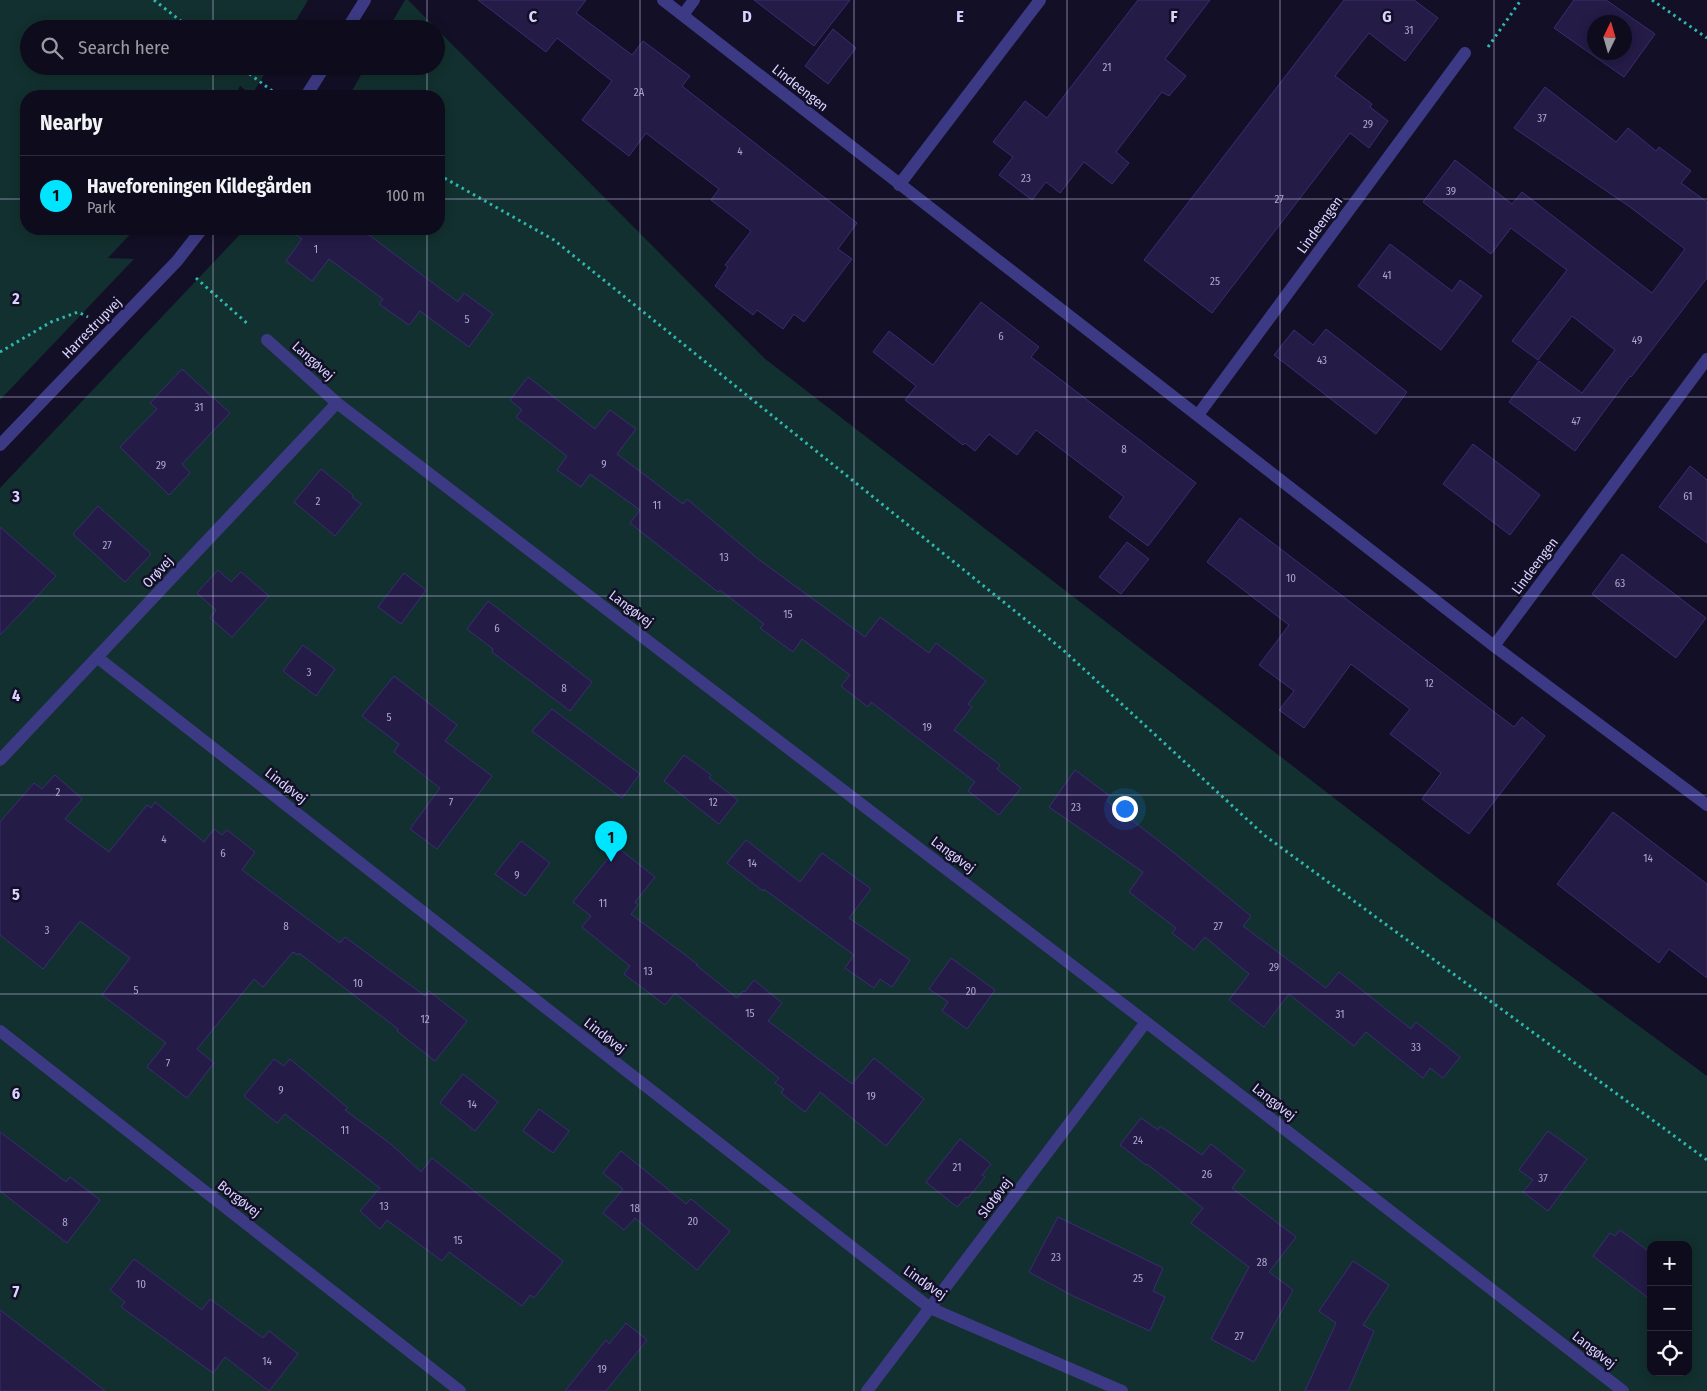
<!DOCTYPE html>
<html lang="en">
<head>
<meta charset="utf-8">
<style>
	:root { --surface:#0e0b1c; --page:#1c1929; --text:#f1f3f6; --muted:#9b9ba3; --line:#2e2b3b; --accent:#00e5ff }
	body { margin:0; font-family:"Fira Sans Condensed",sans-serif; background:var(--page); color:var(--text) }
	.controls { position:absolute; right:15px; bottom:15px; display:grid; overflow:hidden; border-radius:10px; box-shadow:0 2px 12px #0003 }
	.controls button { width:45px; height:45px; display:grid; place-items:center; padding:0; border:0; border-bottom:1px solid var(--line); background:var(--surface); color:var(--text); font:25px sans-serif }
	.compass { position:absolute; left:1587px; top:15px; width:45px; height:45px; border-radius:50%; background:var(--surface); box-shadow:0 2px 12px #0003; rotate:5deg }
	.you { position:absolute; left:1124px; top:808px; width:18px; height:18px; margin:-12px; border:4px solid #fff; border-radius:50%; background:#1a73e8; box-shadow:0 0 0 8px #1a73e833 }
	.badge { display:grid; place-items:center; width:32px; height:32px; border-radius:50%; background:var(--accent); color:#111; font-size:16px; font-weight:700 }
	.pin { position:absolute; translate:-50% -41px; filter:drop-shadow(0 1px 2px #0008) }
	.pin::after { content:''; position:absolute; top:26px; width:18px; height:15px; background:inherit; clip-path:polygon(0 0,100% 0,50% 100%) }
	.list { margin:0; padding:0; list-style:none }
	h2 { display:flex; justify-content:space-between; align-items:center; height:65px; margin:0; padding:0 20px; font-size:21px }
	h2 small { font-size:16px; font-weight:400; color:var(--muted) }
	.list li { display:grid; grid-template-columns:32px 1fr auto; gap:15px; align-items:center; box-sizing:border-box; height:80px; padding:0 20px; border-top:1px solid var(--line) }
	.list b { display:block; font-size:19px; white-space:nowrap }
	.list p { margin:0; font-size:16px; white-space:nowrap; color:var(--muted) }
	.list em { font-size:16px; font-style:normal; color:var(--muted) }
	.icon { flex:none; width:28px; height:28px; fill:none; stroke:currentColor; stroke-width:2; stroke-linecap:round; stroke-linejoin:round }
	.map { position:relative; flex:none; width:1707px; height:1391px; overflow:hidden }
	.search { position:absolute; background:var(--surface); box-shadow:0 2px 12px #0003; left:20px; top:20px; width:425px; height:55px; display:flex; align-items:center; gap:12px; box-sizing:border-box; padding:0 18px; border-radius:28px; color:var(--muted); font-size:19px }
	.panel { position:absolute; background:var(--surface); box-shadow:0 2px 12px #0003; left:20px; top:90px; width:425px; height:145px; border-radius:20px }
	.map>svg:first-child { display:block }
	.green { fill:#12302f; fill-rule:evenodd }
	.building { fill:#241b47; stroke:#3b2d73; fill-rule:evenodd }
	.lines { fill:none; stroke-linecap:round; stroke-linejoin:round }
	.path { stroke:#2fb8b0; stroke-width:3; stroke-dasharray:2.5 4; stroke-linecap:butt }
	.lane { stroke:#3d3a85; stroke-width:12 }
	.street { stroke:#3d3a85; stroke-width:12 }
	.grid { fill:none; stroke:#d9d4ff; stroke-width:1; stroke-opacity:0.55 }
	.labels { text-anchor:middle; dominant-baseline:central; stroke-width:5; stroke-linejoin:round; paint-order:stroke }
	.number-label { font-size:11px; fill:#aca6d1 }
	.street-label { font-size:14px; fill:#d9d4ff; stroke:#130f26 }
	.grid-label { font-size:16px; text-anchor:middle; font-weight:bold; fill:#d9d4ff; stroke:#130f26; stroke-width:5; stroke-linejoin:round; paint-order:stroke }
</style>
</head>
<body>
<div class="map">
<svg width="1707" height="1391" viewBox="0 0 1707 1391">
	<rect width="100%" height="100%" fill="#130f26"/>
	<path class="green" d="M0,0H308L291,29H29V66H269L252,95L240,86L235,96H26V229H135L108,258L134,259L0,400Z
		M405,0H408L764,358L1443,882L1707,1076V1391H0V488L245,229H439V96H349L366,66H436V29H388ZM1651,1245H1688V1372H1651Z"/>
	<path class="building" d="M478,0H586L576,13L632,55L643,41L690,76L682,86L857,223L838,249L852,259L804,322L794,314L783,329L757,310L753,315L715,286L728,267L725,265L751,231L711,200L719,189L646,133L629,156L582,120L612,81L557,38L546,52Z
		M754,0H850L814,46Z
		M1138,0H1210L1165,59L1186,76L1169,96L1162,92L1116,152L1129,163L1112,184L1084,162L1060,193L1046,182L1032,200L999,175L1013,157L993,142L1025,101L1047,118Z
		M1344,0H1414L1438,18L1405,61L1369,33L1335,76L1372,104L1370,107L1388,121L1369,148L1350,133L1212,313L1144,260Z
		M1574,0H1606L1655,34L1624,77L1554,28ZM1594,22H1624V52H1594Z
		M833,29L856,48L828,84L805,66Z
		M1545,87L1616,142L1628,128L1656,151L1659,147L1691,171L1681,183L1707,202V278L1631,377L1630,376L1575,451L1509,402L1539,361L1582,393L1615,350L1572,316L1538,360L1512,341L1567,270L1511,228L1491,254L1423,202L1455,160L1512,204L1522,192L1652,293L1685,249L1630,207L1514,128Z
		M288,229H361L458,302L464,293L493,314L469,347L420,311L409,325L379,304L383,299L329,259L312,281L286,261L302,239Z
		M1390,244L1452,291L1460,280L1482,296L1441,350L1358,286Z
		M981,302L1039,347L1031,357L1196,483L1148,546L1109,517L1124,497L1036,430L1017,455L989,434L975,451L965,443L963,445L905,400L916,386L873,352L889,331L933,365Z
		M1326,329L1407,392L1376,434L1274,355L1294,330L1313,345Z
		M182,369L230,413L182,464L190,473L169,495L120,447L157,409L150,403Z
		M528,377L595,429L610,410L636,429L617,454L683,504L687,499L758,559L865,637L880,617L929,653L936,643L986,681L968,704L972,707L954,730L1000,765L997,769L1021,788L999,815L968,791L975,782L871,702L868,707L841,686L850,675L802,639L793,652L760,628L764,624L720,590L718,592L630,523L640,510L590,474L581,487L557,470L567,456L516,417L522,410L510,400Z
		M1473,444L1540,495L1510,535L1443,484Z
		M1690,466L1707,480V543L1659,507Z
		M321,469L353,495L352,497L361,504L335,536L294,502Z
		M98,506L151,554L125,582L73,534Z
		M1240,518L1514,727L1522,717L1545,736L1469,834L1422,799L1441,773L1390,734L1410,709L1351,664L1304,728L1279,710L1294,691L1259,665L1289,625L1207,562Z
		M0,527L56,576L0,635Z
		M1127,542L1149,559L1121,594L1099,577Z
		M1622,554L1706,618L1676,658L1592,594Z
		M218,570L231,582L241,572L269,596L232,637L210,618L216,610L197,593Z
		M404,573L426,590L401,624L378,607Z
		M488,601L592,682L570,711L492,652L493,649L467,629Z
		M303,645L335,669L316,696L283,671Z
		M394,676L457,725L445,741L492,776L437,849L410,829L440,788L394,752L399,744L362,716Z
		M552,709L640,774L622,798L532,731Z
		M684,755L711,775L709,778L738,800L719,824L664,781Z
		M1075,770L1110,796L1107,801L1173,852L1251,916L1243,926L1326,988L1339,972L1411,1029L1416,1022L1460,1057L1443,1078L1430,1068L1423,1078L1366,1032L1354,1046L1289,994L1264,1027L1229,1000L1249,974L1205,937L1194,950L1172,933L1176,928L1129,892L1143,872L1049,807Z
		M55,775L82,799L65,819L109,852L147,805L151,808L155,802L204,842L214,829L222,835L227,830L255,852L242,870L340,943L345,937L425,996L429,991L467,1021L435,1061L397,1031L398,1029L299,953L298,955L293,952L263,987L254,979L197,1049L214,1063L187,1098L147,1067L166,1043L102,995L130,958L80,921L43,969L0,935V822L34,783L42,789Z
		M1613,812L1707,884V978L1669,949L1659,963L1557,884Z
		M746,840L800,882L822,853L871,889L849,918L910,960L892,987L880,979L874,988L845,968L854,955L764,889L763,891L727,863Z
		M521,841L550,863L525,896L495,874Z
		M617,847L655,877L635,902L638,905L631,914L697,964L696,965L737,998L743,991L745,992L754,980L782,1003L768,1021L852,1084L874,1058L924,1099L886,1146L820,1092L805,1112L781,1093L784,1089L775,1083L779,1078L675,993L665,1005L640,986L624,974L630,966L582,927L591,916L573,902Z
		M951,958L995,990L967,1029L942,1011L948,1002L929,989Z
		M274,1059L284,1066L290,1059L348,1108L345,1110L392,1145L421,1172L432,1158L563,1261L534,1298L530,1295L522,1306L449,1252L442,1261L387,1220L380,1229L360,1211L380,1188L285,1114L277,1123L244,1096Z
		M463,1074L498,1102L475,1131L440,1103Z
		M539,1109L569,1131L553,1153L523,1131Z
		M1141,1118L1158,1130L1160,1126L1202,1155L1211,1144L1245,1171L1232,1188L1296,1237L1269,1272L1293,1290L1254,1362L1211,1339L1249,1267L1191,1223L1203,1208L1147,1164L1146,1165L1120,1145Z
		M1548,1131L1587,1159L1548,1211L1523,1192L1533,1180L1519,1170Z
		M0,1132L66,1182L70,1177L100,1200L67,1243L0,1191Z
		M960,1139L991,1164L982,1175L985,1177L968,1198L966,1197L957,1207L926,1182Z
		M621,1151L686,1204L691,1199L730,1231L697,1270L635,1218L624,1230L603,1213L623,1189L603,1173Z
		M1058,1217L1163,1268L1153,1291L1165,1297L1150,1331L1073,1296L1029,1272Z
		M1620,1230L1651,1253V1300L1593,1256L1610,1233L1615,1236Z
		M134,1259L202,1310L210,1299L263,1338L269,1331L298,1354L269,1391L225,1357L213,1373L121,1307L125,1302L110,1290Z
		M1353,1261L1389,1285L1363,1325L1374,1331L1348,1391H1305L1336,1323L1319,1311Z
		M0,1310L105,1391H0Z
		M626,1323L647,1340L606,1391H565L606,1340L609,1344Z"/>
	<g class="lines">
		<path class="path" d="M154,0L191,29
			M1652,0L1707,38
			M1488,47L1521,0
			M239,66L279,96
			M439,175L554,240L1062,649L1264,835L1707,1160
			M196,278L249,325
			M0,352L51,322L78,312L88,317"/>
		<path class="lane" d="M267,340L337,403L1146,1022L1623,1391
			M98,658L930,1308L1122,1391
			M0,760L337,403
			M0,1031L460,1391
			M867,1391L1146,1022"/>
		<path class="street" d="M663,0L1494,646L1707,805
			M683,15L694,0
			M347,29L365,0
			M306,96L325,66
			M899,185L1040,0
			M1198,415L1465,53
			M0,445L177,261L202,229
			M1494,646L1707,359"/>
	</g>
	<path class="grid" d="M213,0V29M427,0V29M640,0V1391M854,0V1391M1067,0V1391M1280,0V1391M1494,0V1391M213,66V96M427,66V96M0,199H26M439,199H1707M213,229V1391M427,229V1391M0,397H1707M0,596H1707M0,795H1707M0,994H1707M0,1192H1707"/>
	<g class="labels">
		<g class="number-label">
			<text x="1409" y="30">31</text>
			<text x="1107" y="67">21</text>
			<text x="639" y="92">2A</text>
			<text x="1542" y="118">37</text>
			<text x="1368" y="124">29</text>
			<text x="740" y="151">4</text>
			<text x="1026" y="178">23</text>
			<text x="1451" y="191">39</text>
			<text x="1279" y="199">27</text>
			<text x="316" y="249">1</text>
			<text x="1387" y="275">41</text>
			<text x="1215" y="281">25</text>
			<text x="467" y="319">5</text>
			<text x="1001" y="336">6</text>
			<text x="1637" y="340">49</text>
			<text x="1322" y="360">43</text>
			<text x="199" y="407">31</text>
			<text x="1576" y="421">47</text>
			<text x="1124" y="449">8</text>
			<text x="604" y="464">9</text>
			<text x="161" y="465">29</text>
			<text x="1688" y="496">61</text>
			<text x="318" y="501">2</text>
			<text x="657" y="505">11</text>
			<text x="107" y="545">27</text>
			<text x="724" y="557">13</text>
			<text x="1291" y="578">10</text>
			<text x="1620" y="583">63</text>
			<text x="788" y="614">15</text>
			<text x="497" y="628">6</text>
			<text x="309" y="672">3</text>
			<text x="1429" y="683">12</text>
			<text x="564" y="688">8</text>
			<text x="389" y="717">5</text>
			<text x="927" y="727">19</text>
			<text x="58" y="792">2</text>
			<text x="451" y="802">7</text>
			<text x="713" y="802">12</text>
			<text x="1076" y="807">23</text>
			<text x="164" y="839">4</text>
			<text x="223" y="853">6</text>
			<text x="1648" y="858">14</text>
			<text x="752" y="863">14</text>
			<text x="517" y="875">9</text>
			<text x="603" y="903">11</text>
			<text x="286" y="926">8</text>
			<text x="1218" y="926">27</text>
			<text x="47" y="930">3</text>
			<text x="1274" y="967">29</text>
			<text x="648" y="971">13</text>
			<text x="358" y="983">10</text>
			<text x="136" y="990">5</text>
			<text x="971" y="991">20</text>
			<text x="750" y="1013">15</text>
			<text x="1340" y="1014">31</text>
			<text x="425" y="1019">12</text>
			<text x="1416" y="1047">33</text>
			<text x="168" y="1063">7</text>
			<text x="281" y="1090">9</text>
			<text x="871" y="1096">19</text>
			<text x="472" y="1104">14</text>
			<text x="345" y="1130">11</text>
			<text x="1138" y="1140">24</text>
			<text x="957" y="1167">21</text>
			<text x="1207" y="1174">26</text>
			<text x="1543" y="1178">37</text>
			<text x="384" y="1206">13</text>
			<text x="635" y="1208">18</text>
			<text x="693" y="1221">20</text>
			<text x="65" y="1222">8</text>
			<text x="458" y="1240">15</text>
			<text x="1056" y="1257">23</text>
			<text x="1262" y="1262">28</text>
			<text x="1138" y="1278">25</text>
			<text x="141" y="1284">10</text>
			<text x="1239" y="1336">27</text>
			<text x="267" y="1361">14</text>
			<text x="602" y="1369">19</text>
		</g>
		<g class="street-label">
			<text transform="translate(800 88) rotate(38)">Lindeengen</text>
			<text transform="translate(1320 225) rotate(-54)">Lindeengen</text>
			<text transform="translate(92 328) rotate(-46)">Harrestrupvej</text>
			<text transform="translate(313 361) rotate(42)">Langøvej</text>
			<text transform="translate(1535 566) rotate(-53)">Lindeengen</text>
			<text transform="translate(158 572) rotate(-47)">Orøvej</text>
			<text transform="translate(631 609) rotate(37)">Langøvej</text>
			<text transform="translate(286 786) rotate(38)">Lindøvej</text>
			<text transform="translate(953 855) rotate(37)">Langøvej</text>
			<text transform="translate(605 1036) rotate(38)">Lindøvej</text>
			<text transform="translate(1274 1102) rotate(38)">Langøvej</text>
			<text transform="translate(995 1198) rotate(-53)">Slotøvej</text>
			<text transform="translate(239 1199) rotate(38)">Borgøvej</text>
			<text transform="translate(925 1283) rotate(35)">Lindøvej</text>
			<text transform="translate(1594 1350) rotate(38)">Langøvej</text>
		</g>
	</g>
	<g class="grid-label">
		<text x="533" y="22">C</text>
		<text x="747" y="22">D</text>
		<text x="960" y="22">E</text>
		<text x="1174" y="22">F</text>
		<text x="1387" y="22">G</text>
		<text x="16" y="304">2</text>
		<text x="16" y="502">3</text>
		<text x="16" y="701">4</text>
		<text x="16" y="900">5</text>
		<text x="16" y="1099">6</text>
		<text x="16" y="1297">7</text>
	</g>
</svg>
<div class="controls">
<button>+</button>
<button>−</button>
<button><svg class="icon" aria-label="locate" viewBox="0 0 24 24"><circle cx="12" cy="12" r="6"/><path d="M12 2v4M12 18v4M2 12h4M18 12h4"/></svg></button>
</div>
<svg class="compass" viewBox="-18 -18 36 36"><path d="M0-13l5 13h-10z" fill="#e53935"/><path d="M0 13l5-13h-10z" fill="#9b9ba3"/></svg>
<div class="you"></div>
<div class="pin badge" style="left:611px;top:862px">1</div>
<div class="search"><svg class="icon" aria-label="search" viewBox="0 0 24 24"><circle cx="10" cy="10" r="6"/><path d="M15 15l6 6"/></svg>Search here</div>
<section class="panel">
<h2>Nearby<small></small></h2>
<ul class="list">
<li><span class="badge">1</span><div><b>Haveforeningen Kildegården</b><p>Park</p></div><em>100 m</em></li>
</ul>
</section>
</div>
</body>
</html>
